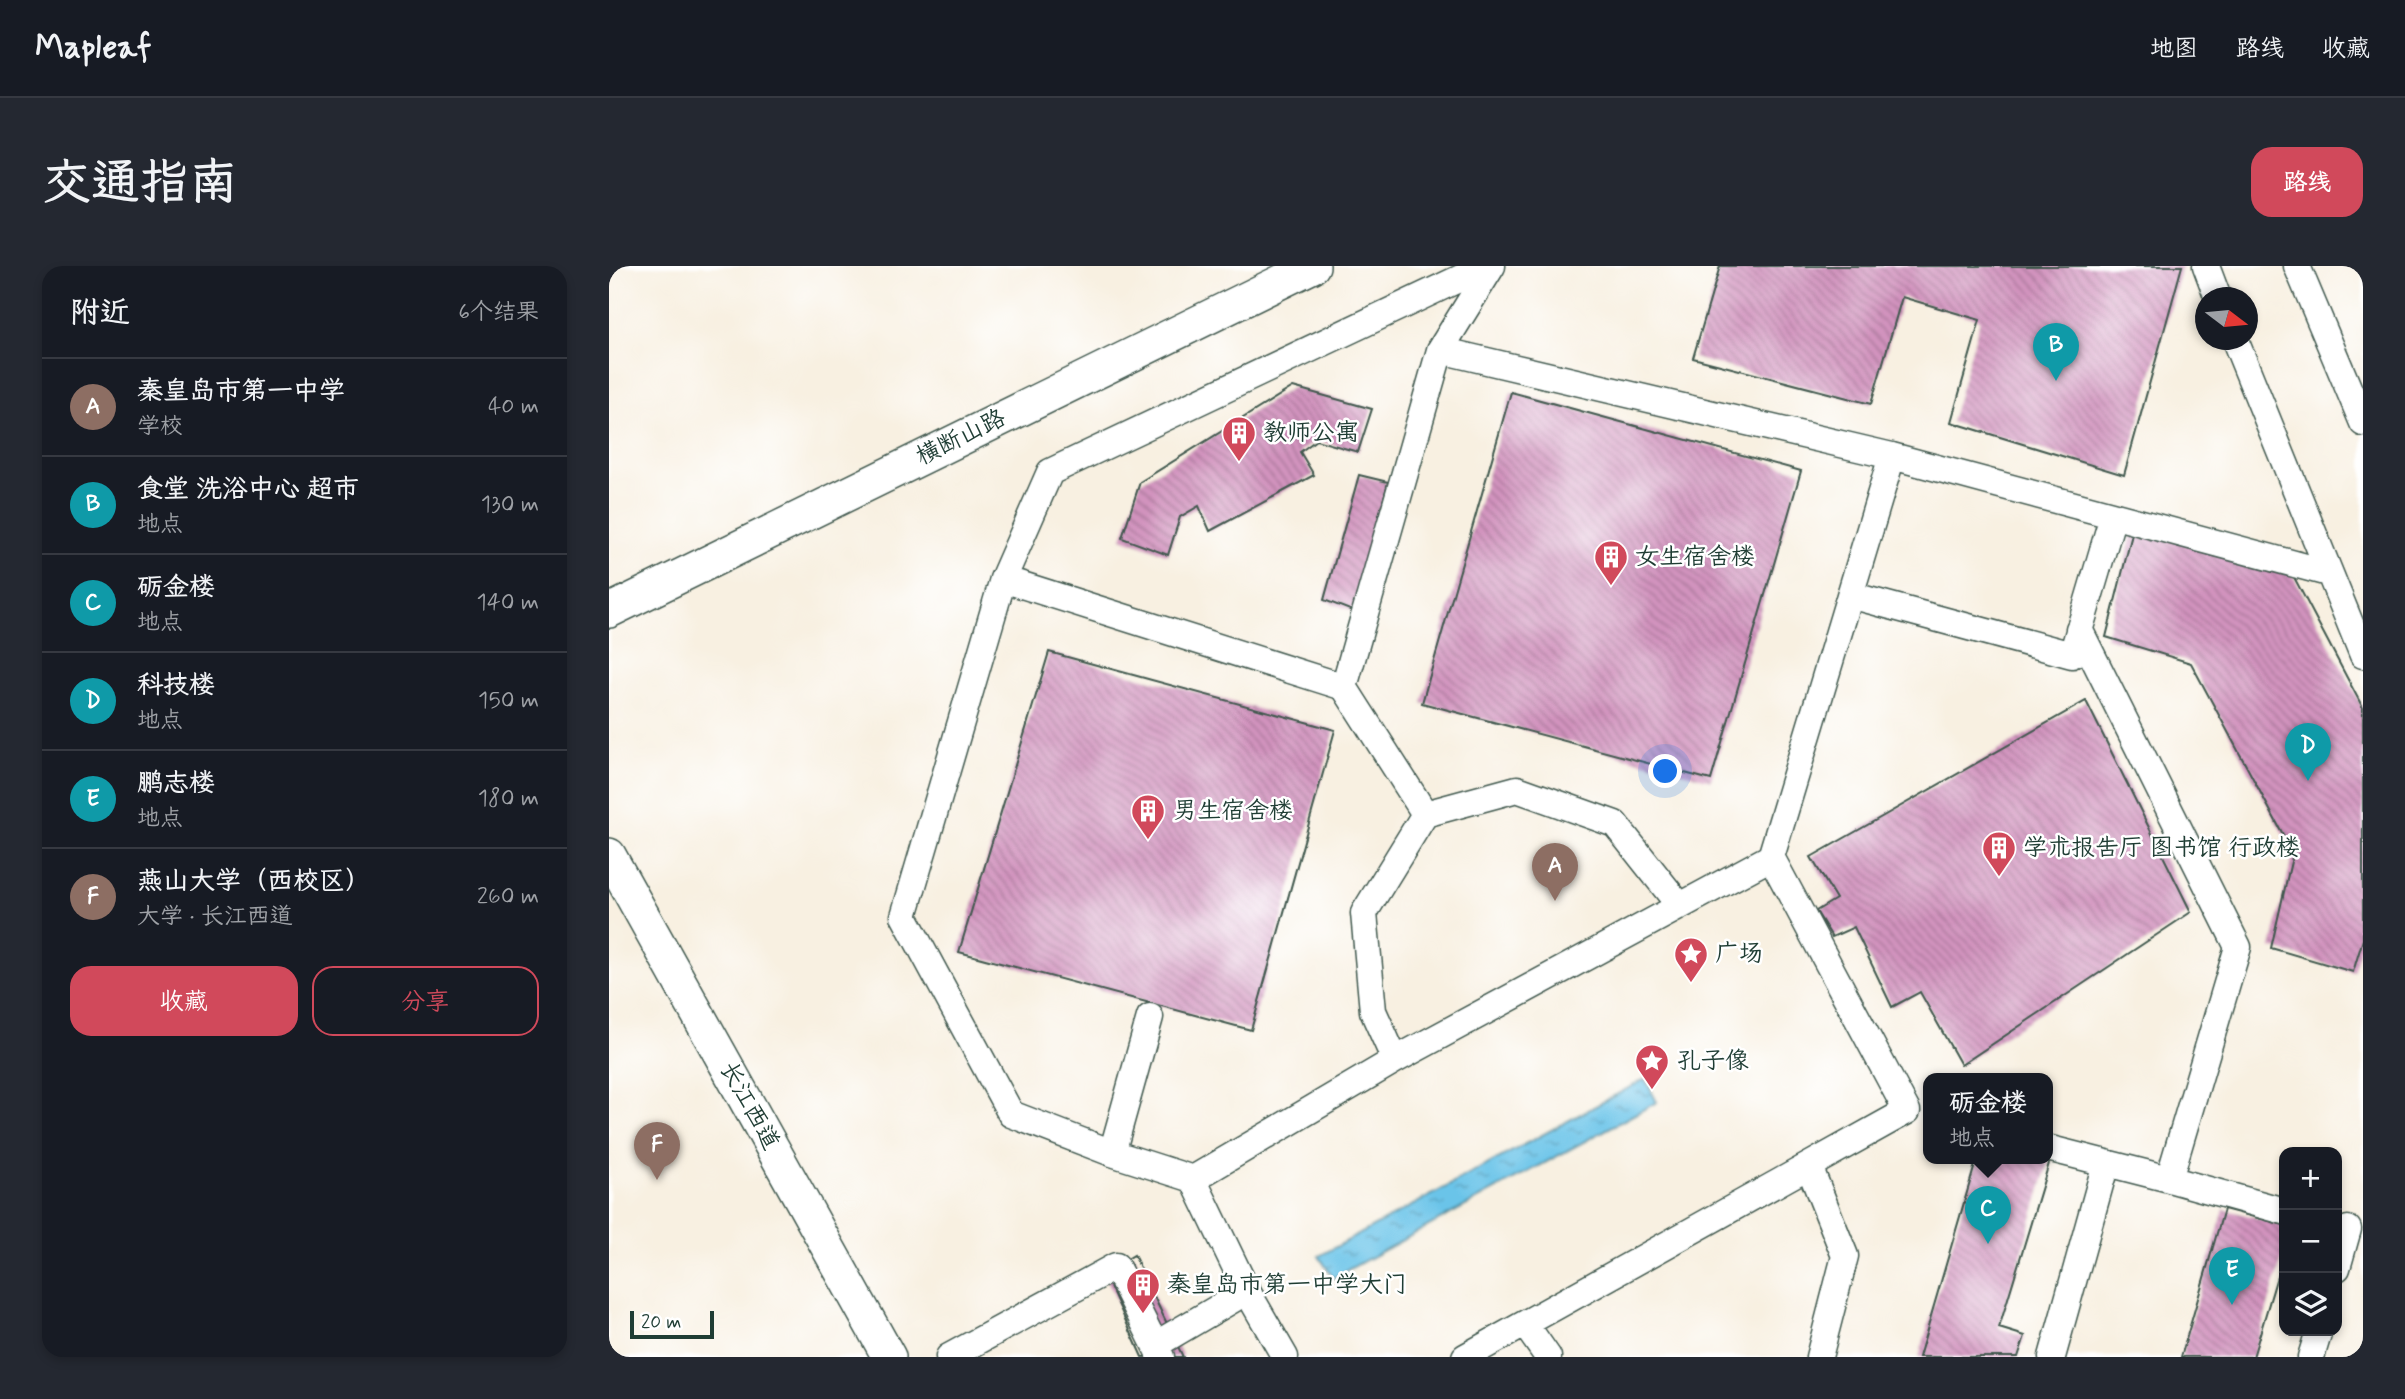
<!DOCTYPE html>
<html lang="zh">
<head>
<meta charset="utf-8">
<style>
	:root { --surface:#171b24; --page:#242831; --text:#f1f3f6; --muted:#9ea1a6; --line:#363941; --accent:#d1495b }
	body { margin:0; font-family:Mynerve,"LXGW WenKai TC",sans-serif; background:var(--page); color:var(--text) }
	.controls { position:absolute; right:21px; bottom:21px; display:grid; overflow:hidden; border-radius:14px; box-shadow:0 4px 10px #0003 }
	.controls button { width:63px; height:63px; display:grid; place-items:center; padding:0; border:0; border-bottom:2px solid var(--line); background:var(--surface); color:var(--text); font:35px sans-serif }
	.compass { position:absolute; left:1586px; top:21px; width:63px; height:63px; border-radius:50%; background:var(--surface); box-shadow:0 4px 10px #0003; rotate:106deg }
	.scale { position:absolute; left:21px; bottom:18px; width:84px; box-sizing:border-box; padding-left:7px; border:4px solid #1f3d34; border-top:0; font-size:19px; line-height:24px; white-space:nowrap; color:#1f3d34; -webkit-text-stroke:5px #fff; paint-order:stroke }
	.you { position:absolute; left:1057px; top:506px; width:24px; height:24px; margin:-18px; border:5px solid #fff; border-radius:50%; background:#1a73e8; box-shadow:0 0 0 10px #1a73e833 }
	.badge { display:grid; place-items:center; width:46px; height:46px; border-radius:50%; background:var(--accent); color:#fff; font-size:23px; font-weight:700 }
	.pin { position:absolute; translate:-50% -58px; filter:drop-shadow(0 2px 4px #0008) }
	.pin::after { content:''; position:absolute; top:37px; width:24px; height:21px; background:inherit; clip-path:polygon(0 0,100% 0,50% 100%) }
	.popup { position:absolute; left:1314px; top:807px; width:130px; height:91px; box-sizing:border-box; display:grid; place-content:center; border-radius:14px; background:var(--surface); filter:drop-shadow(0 2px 5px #0005); font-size:23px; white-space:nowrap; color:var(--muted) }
	.popup b { font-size:26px; color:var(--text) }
	.popup::after { content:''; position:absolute; left:50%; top:100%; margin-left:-14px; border:14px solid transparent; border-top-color:var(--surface) }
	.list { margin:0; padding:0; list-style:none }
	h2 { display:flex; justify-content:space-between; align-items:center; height:91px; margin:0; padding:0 28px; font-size:30px }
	h2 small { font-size:23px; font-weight:400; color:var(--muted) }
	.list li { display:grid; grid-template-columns:46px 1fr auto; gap:21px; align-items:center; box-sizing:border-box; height:98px; padding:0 28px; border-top:2px solid var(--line) }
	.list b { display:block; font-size:26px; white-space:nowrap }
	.list p { margin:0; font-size:23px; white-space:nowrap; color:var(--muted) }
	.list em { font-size:23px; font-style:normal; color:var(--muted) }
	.actions { display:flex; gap:14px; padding:21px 28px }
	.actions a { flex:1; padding:16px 0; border:2px solid var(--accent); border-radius:21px; text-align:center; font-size:24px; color:var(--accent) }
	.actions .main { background:var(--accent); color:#fff }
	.icon { flex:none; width:38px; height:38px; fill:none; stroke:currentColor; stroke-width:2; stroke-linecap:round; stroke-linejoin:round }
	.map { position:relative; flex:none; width:1754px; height:1091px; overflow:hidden; border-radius:21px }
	header { display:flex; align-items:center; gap:42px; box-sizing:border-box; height:98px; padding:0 35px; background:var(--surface); border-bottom:2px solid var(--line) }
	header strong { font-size:33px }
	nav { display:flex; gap:38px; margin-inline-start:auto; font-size:24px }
	.intro { display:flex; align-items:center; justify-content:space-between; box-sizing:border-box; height:168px; padding:0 42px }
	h1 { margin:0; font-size:49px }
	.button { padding:18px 32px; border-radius:21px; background:var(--accent); color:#fff; font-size:24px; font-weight:700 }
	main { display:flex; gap:42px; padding:0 42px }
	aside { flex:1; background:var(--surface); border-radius:21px; box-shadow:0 4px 10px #0003 }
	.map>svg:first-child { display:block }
	.water { fill:url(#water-ripples); stroke:#45808e; stroke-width:2 }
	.building { fill:url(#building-back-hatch) }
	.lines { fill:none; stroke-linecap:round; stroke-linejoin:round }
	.minor-casing { stroke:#40584e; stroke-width:29 }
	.major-casing { stroke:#40584e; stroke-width:36 }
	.minor { stroke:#fff; stroke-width:26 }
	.major { stroke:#fff; stroke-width:33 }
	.labels { text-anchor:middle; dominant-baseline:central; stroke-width:5; stroke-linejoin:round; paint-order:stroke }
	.poi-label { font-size:24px; fill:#1f3d34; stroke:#fff; text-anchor:start }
	.street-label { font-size:24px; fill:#1f3d34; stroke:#fff }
</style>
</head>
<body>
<header>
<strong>Mapleaf</strong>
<nav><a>地图</a><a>路线</a><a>收藏</a></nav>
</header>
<div class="intro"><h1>交通指南</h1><a class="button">路线</a></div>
<main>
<aside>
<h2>附近<small>6个结果</small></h2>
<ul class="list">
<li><span class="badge" style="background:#8d6e63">A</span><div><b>秦皇岛市第一中学</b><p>学校</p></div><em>40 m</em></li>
<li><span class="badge" style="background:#0f9aa8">B</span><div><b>食堂 洗浴中心 超市</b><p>地点</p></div><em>130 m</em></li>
<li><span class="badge" style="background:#0f9aa8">C</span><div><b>砺金楼</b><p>地点</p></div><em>140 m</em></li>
<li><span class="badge" style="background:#0f9aa8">D</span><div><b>科技楼</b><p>地点</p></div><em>150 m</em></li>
<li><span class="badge" style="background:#0f9aa8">E</span><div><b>鹏志楼</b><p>地点</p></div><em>180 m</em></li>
<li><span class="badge" style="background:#8d6e63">F</span><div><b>燕山大学（西校区）</b><p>大学 · 长江西道</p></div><em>260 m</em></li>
</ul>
<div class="actions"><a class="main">收藏</a><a>分享</a></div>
</aside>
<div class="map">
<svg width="1754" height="1091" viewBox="0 0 1754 1091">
	<defs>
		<pattern id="water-ripples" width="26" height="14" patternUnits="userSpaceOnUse" patternTransform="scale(1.75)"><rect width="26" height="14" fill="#6bc4e9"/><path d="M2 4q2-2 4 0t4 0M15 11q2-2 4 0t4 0" fill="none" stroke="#57a0be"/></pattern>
		<pattern id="building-back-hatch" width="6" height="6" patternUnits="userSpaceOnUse" patternTransform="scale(1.75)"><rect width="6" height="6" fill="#d293be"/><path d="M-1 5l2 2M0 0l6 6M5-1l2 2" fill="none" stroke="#aa799b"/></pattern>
	</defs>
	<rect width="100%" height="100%" fill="#fff"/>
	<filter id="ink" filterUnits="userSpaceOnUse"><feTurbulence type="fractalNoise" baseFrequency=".0143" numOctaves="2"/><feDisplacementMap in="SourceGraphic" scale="14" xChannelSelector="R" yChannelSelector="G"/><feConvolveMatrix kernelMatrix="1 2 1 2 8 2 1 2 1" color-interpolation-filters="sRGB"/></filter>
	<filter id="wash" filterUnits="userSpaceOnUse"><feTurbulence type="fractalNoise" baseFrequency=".00686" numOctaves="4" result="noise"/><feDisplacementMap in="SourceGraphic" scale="28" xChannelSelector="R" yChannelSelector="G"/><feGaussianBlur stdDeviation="1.57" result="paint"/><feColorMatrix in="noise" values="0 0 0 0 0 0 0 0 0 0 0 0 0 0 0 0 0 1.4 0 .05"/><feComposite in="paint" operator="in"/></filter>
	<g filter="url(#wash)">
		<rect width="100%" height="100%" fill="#f8f0e1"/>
		<path class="water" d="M1036,813L1048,836L724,1012L710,990Z"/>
		<g id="blocks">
			<path class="building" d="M1111,0H1573L1515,209L1342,156L1371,54L1293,31L1262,138L1084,92Z
				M684,121L763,143L749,186L707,174L691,186L705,209L601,265L590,240L571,251L559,289L513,272L531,216Z
				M902,126L1192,205L1102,514L813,437Z
				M750,209L779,216L746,346L715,334Z
				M1526,256L1677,296L1754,442V673L1744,706L1662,682L1684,587L1582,397L1497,371Z
				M440,386L726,464L642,764L350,686Z
				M1477,435L1582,646L1352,799L1311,726L1283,741L1245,661L1223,671L1207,645L1227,633L1202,591Z
				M1368,892L1441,894L1390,1062L1416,1070L1409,1091H1310Z
				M1615,943L1675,959V987L1644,1091H1572Z
				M525,989L574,1091H533L495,1007Z"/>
		</g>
	</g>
	<g filter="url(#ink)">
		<use href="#blocks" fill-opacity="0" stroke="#40584e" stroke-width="2"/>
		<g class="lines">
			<g class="minor-casing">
				<path id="minor" d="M1597,0L1609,32
					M1688,0L1754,157
					M1626,74L1754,389
					M831,84L1283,190L1719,307
					M394,313L735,421L816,548
					M1241,329L1463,389L1504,250
					M735,421L831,84L883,0
					M1162,591L1283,190
					M786,794L764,745L755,647L816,548L908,523L1006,558L1071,640
					M1438,882L1560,913L1629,681L1470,363
					M503,887L541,751
					M1200,900L1236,990L1210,1091
					M584,913L503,887L402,848L295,650L394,313L441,206L877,0
					M1560,913L1675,945
					M1728,1002L1739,963
					M916,1058L939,1091
					M546,1079L638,1025
					M340,1091L507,1000L552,1091
					M676,1091L638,1025L584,913L786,794L1162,591L1298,845L856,1091
					M1443,1091L1497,897
					M1702,1091L1710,1065"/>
			</g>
			<g class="major-casing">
				<path id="major" d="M0,345L704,0
					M0,589L280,1091"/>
			</g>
			<use href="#minor" class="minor"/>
			<use href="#major" class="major"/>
		</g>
	</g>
	<defs>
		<g id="building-pin" transform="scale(1.75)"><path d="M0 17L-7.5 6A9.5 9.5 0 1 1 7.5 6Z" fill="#d1495b" stroke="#fff"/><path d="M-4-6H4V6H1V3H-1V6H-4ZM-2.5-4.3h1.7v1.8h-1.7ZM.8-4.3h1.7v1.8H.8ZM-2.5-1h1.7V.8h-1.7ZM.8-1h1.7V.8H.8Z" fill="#fff"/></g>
		<g id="sight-pin" transform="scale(1.75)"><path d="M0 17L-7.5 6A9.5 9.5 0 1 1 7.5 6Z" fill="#d1495b" stroke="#fff"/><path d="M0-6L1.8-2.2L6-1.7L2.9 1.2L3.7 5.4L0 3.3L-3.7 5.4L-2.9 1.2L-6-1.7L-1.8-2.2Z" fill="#fff"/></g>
	</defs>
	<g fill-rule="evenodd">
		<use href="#building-pin" x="630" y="167"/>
		<use href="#building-pin" x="1002" y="291"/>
		<use href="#building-pin" x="539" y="545"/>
		<use href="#building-pin" x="1390" y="582"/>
		<use href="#sight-pin" x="1082" y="688"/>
		<use href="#sight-pin" x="1043" y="795"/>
		<use href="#building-pin" x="534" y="1019"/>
	</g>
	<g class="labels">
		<g class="poi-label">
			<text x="654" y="167">教师公寓</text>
			<text x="1026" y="291">女生宿舍楼</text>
			<text x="564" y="545">男生宿舍楼</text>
			<text x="1414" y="582">学术报告厅 图书馆 行政楼</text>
			<text x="1106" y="688">广场</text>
			<text x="1068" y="795">孔子像</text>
			<text x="558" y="1019">秦皇岛市第一中学大门</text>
		</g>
		<g class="street-label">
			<text transform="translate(352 172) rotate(-26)">横断山路</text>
			<text transform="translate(140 840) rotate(61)">长江西道</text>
		</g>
	</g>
</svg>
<div class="controls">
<button>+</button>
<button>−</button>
<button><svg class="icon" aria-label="layers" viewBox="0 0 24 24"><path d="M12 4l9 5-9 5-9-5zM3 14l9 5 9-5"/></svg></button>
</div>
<svg class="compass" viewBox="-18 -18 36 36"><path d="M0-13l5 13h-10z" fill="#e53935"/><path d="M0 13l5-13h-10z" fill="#9ea1a6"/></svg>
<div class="scale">20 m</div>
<div class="you"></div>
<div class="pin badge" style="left:946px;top:635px;background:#8d6e63">A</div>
<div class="pin badge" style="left:1447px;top:115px;background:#0f9aa8">B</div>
<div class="pin badge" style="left:1379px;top:978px;background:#0f9aa8">C</div>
<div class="popup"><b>砺金楼</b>地点</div>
<div class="pin badge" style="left:1699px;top:515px;background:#0f9aa8">D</div>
<div class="pin badge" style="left:1623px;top:1039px;background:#0f9aa8">E</div>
<div class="pin badge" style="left:48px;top:914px;background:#8d6e63">F</div>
</div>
</main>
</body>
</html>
